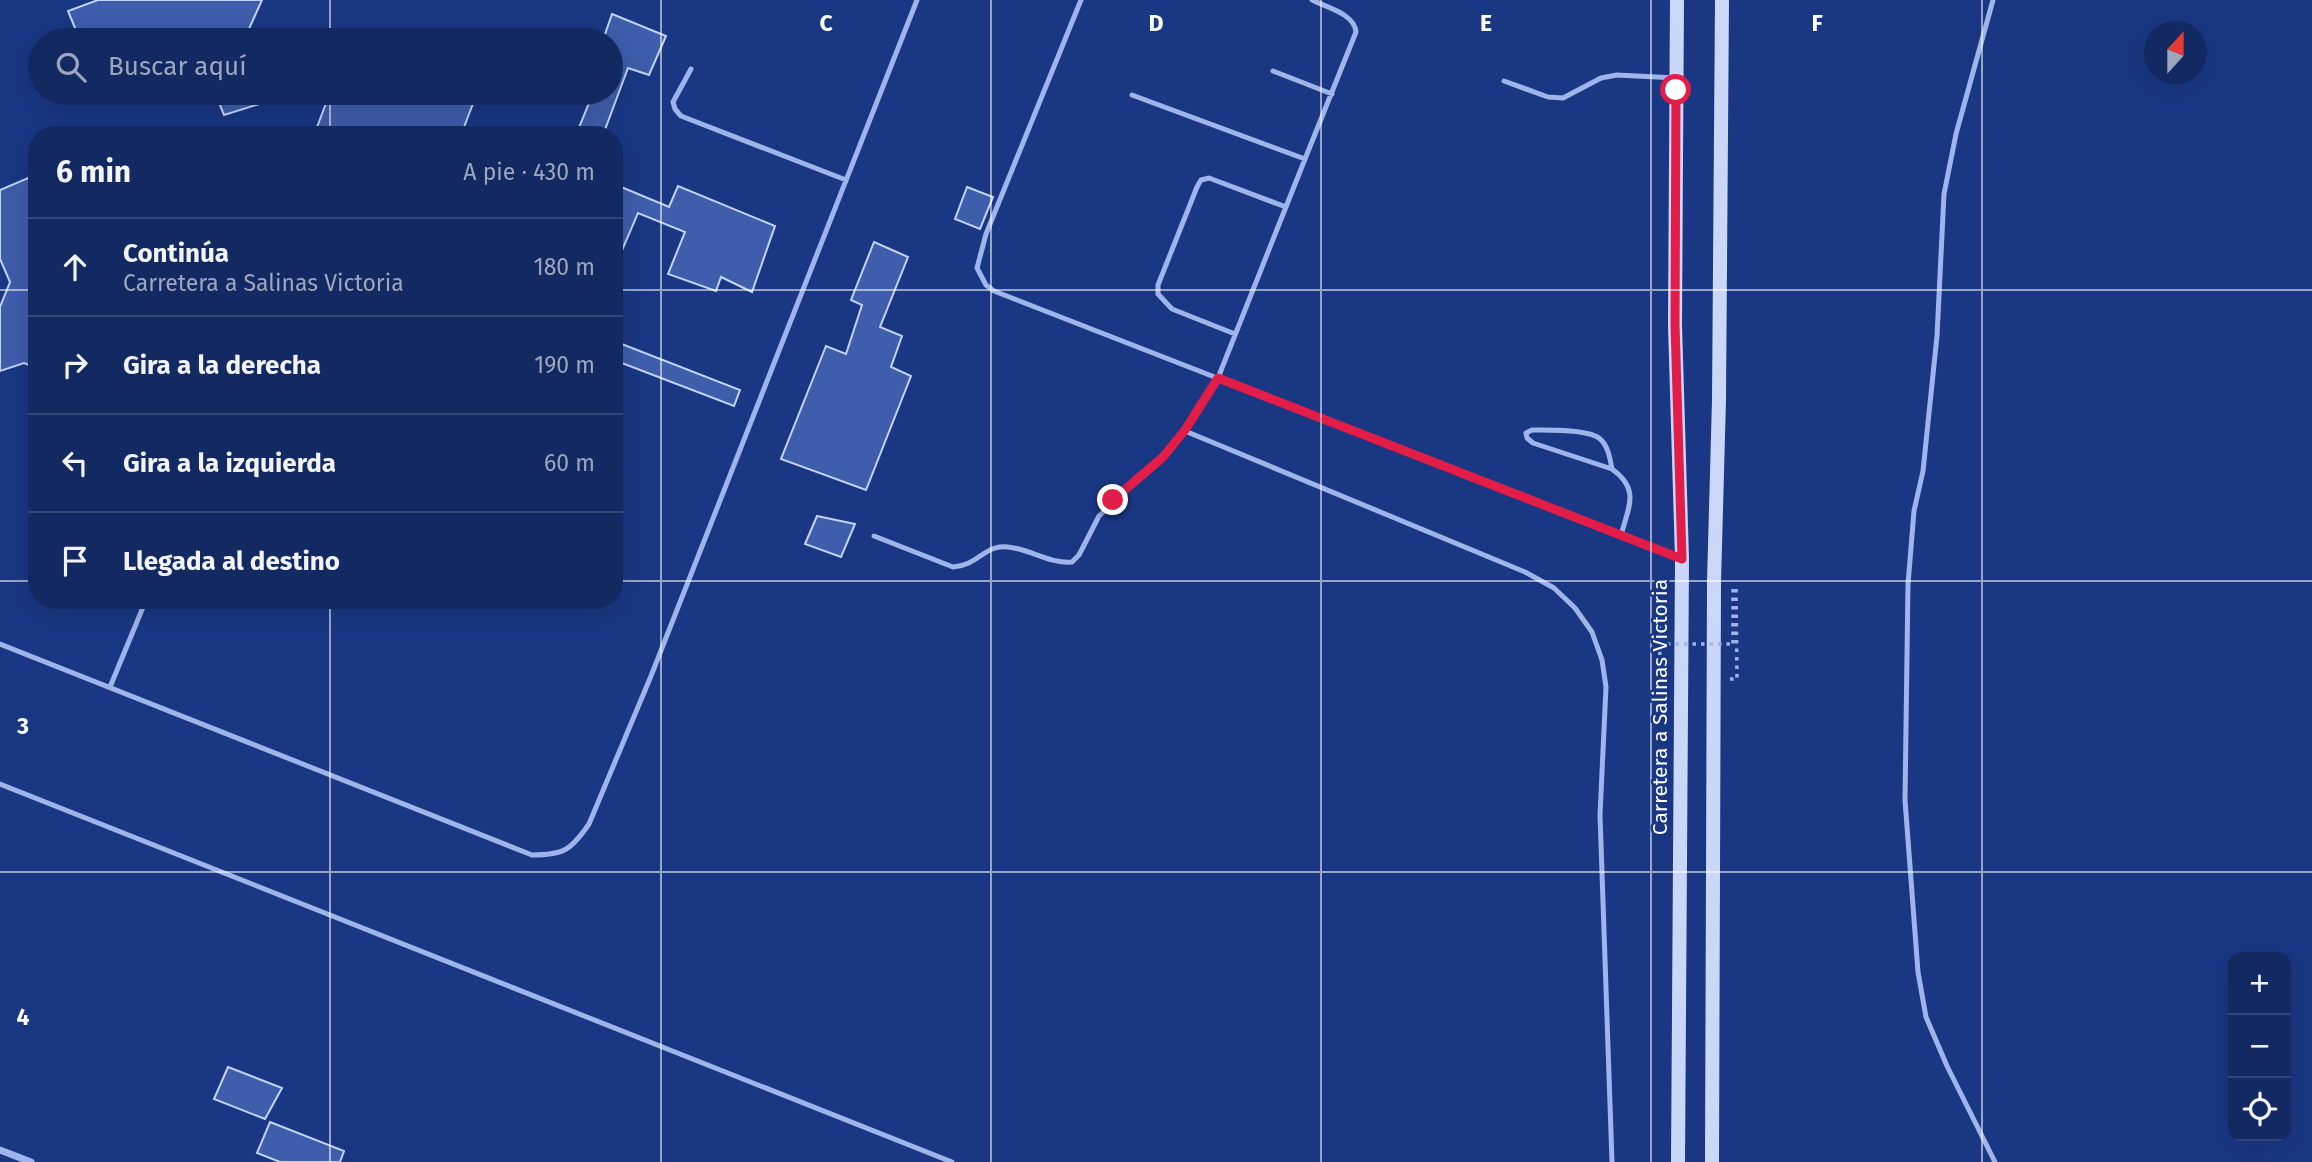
<!DOCTYPE html>
<html lang="es">
<head>
<meta charset="utf-8">
<style>
	:root { --surface:#132962; --page:#20356b; --text:#f1f3f6; --muted:#9da6be; --line:#324577 }
	body { margin:0; font-family:"Fira Sans",sans-serif; background:var(--page); color:var(--text) }
	.controls { position:absolute; right:21px; bottom:21px; display:grid; overflow:hidden; border-radius:14px; box-shadow:0 7px 28px #0002 }
	.controls button { width:63px; height:63px; display:grid; place-items:center; padding:0; border:0; border-bottom:2px solid var(--line); background:var(--surface); color:var(--text); font:35px sans-serif }
	.compass { position:absolute; left:2144px; top:21px; width:63px; height:63px; border-radius:50%; background:var(--surface); box-shadow:0 7px 28px #0002; rotate:21deg }
	.stop { position:absolute; width:21px; height:21px; margin:-16px; border:5px solid #e11d48; border-radius:50%; background:#fff }
	.stop.end { background:#e11d48; border-color:#fff; box-shadow:0 2px 7px #0008 }
	.list { margin:0; padding:0; list-style:none }
	h2 { display:flex; justify-content:space-between; align-items:center; height:91px; margin:0; padding:0 28px; font-size:30px }
	h2 small { font-size:23px; font-weight:400; color:var(--muted) }
	.list li { display:grid; grid-template-columns:46px 1fr auto; gap:21px; align-items:center; box-sizing:border-box; height:98px; padding:0 28px; border-top:2px solid var(--line) }
	.list b { display:block; font-size:26px; white-space:nowrap }
	.list p { margin:0; font-size:23px; white-space:nowrap; color:var(--muted) }
	.list em { font-size:23px; font-style:normal; color:var(--muted) }
	.icon { flex:none; width:38px; height:38px; fill:none; stroke:currentColor; stroke-width:2; stroke-linecap:round; stroke-linejoin:round }
	.map { position:relative; flex:none; width:2312px; height:1162px; overflow:hidden }
	.search { position:absolute; background:var(--surface); box-shadow:0 7px 28px #0002; left:28px; top:28px; width:595px; height:77px; display:flex; align-items:center; gap:18px; box-sizing:border-box; padding:0 24px; border-radius:38px; color:var(--muted); font-size:26px }
	.panel { position:absolute; background:var(--surface); box-shadow:0 7px 28px #0002; left:28px; top:126px; width:595px; height:483px; border-radius:28px }
	.map>svg:first-child { display:block }
	.building { fill:#3e5daa; stroke:#c2d3f9; stroke-width:2 }
	.lines { fill:none; stroke-linecap:round; stroke-linejoin:round }
	.path { stroke:#9eb5eb; stroke-width:3.5; stroke-dasharray:3.5 5; stroke-linecap:butt }
	.service { stroke:#9eb5eb; stroke-width:5 }
	.minor { stroke:#9eb5eb; stroke-width:7 }
	.secondary { stroke:#cad7f8; stroke-width:14 }
	.path-bridge { stroke:#9eb5eb; stroke-width:3.5; stroke-dasharray:3.5 5; stroke-linecap:butt }
	.route { stroke:#e11d48; stroke-width:9 }
	.grid { fill:none; stroke:#fff; stroke-width:2; stroke-opacity:0.55 }
	.labels { text-anchor:middle; dominant-baseline:central; stroke-width:5; stroke-linejoin:round; paint-order:stroke }
	.street-label { font-size:21px; fill:#fff; stroke:#193783 }
	.grid-label { font-size:23px; text-anchor:middle; font-weight:bold; fill:#fff; stroke:#193783; stroke-width:5; stroke-linejoin:round; paint-order:stroke }
</style>
</head>
<body>
<div class="map">
<svg width="2312" height="1162" viewBox="0 0 2312 1162">
	<rect width="100%" height="100%" fill="#193783"/>
	<path class="building" d="M98,0H262L248,31L252,40H165L156,37L149,40H80L68,11Z
		M612,14L666,36L649,75L628,68L603,135H576L593,93H611V40H603Z
		M215,93H284L285,96L224,115Z
		M330,93H477L461,135H314Z
		M28,178L37,202V368L24,363L0,371V307L10,282L0,259V190Z
		M614,184L669,207L678,186L775,226L752,292L721,277L716,291L668,274L685,232L638,213L614,269Z
		M967,187L993,197L980,229L955,219Z
		M874,242L908,257L880,327L902,336L891,367L911,376L866,490L781,459L826,346L846,354L862,305L851,300Z
		M614,341L740,390L734,406L614,360Z
		M817,516L855,524L841,557L805,544Z
		M228,1067L282,1088L265,1119L214,1099Z
		M270,1122L344,1151L340,1162H280L257,1153Z"/>
	<g class="lines">
		<path class="path" d="M1730,679H1737L1736,588H1733V644
			M1666,683H1660L1659,583H1668"/>
		<path class="service" d="M1081,0L986,234L977,268L986,285L994,291L1679,558
			M1993,0L1956,134L1944,194L1937,336L1923,471L1914,511L1908,584L1905,800L1918,972L1926,1017L1947,1066L1995,1162
			M691,69L673,102L675,109L681,116L846,180
			M1273,71L1332,94
			M1504,81L1548,97L1563,98L1601,78L1617,75L1676,78
			M1132,95L1305,159L1356,32C1355,14 1326,7 1312,0
			M1235,334L1172,309L1158,294V285L1197,187L1201,180L1209,178L1286,207
			M1185,431L1525,572L1554,588L1575,608L1592,632L1602,660L1606,687L1600,815L1612,1162
			M1612,469C1610,458 1608,445 1599,438C1587,429 1548,430 1532,430L1526,433L1527,438L1533,443L1612,469C1640,489 1629,506 1621,535
			M874,536L953,567C979,565 985,544 1008,547C1030,549 1050,564 1072,562L1079,555L1099,516L1163,457L1185,431L1218,378L1305,159
			M0,644L532,855C564,855 571,850 589,824L651,676L917,0
			M110,687L146,600
			M0,784L952,1162"/>
		<path class="minor" d="M0,1150L31,1162"/>
		<path class="secondary" d="M1677,0L1675,325L1682,559L1678,1162
			M1712,1162L1714,582L1719,400L1722,0"/>
		<path class="path-bridge" d="M1667,644H1733"/>
	</g>
	<g class="lines">
		<path class="route" d="M1113,500L1163,457L1185,430L1218,378L1682,559L1675,324L1676,90"/>
	</g>
	<path class="grid" d="M330,0V40M661,0V1162M991,0V1162M1321,0V1162M1651,0V1162M1982,0V1162M330,93V135M0,290H37M614,290H2312M0,581H37M614,581H2312M330,600V1162M0,872H2312"/>
	<g class="labels">
		<g class="street-label">
			<text transform="translate(1660 707) rotate(-90)">Carretera a Salinas Victoria</text>
		</g>
	</g>
	<g class="grid-label">
		<text x="826" y="31">C</text>
		<text x="1156" y="31">D</text>
		<text x="1486" y="31">E</text>
		<text x="1817" y="31">F</text>
		<text x="23" y="734">3</text>
		<text x="23" y="1025">4</text>
	</g>
</svg>
<div class="controls">
<button>+</button>
<button>−</button>
<button><svg class="icon" aria-label="locate" viewBox="0 0 24 24"><circle cx="12" cy="12" r="6"/><path d="M12 2v4M12 18v4M2 12h4M18 12h4"/></svg></button>
</div>
<svg class="compass" viewBox="-18 -18 36 36"><path d="M0-13l5 13h-10z" fill="#e53935"/><path d="M0 13l5-13h-10z" fill="#9da6be"/></svg>
<div class="stop" style="left:1676px;top:90px"></div>
<div class="stop end" style="left:1113px;top:500px"></div>
<div class="search"><svg class="icon" aria-label="search" viewBox="0 0 24 24"><circle cx="10" cy="10" r="6"/><path d="M15 15l6 6"/></svg>Buscar aquí</div>
<section class="panel">
<h2>6 min<small>A pie · 430 m</small></h2>
<ul class="list">
<li><svg class="icon" aria-label="ahead" viewBox="0 0 24 24"><path d="M12 20V5M6 11l6-6 6 6"/></svg><div><b>Continúa</b><p>Carretera a Salinas Victoria</p></div><em>180 m</em></li>
<li><svg class="icon" aria-label="right" viewBox="0 0 24 24"><path d="M7 20v-9h11M14 6l5 5-5 5"/></svg><div><b>Gira a la derecha</b></div><em>190 m</em></li>
<li><svg class="icon" aria-label="left" viewBox="0 0 24 24"><path d="M17 20v-9H6M10 6l-5 5 5 5"/></svg><div><b>Gira a la izquierda</b></div><em>60 m</em></li>
<li><svg class="icon" aria-label="arrive" viewBox="0 0 24 24"><path d="M6 21V4h12l-3 4 3 4H6"/></svg><div><b>Llegada al destino</b></div></li>
</ul>
</section>
</div>
</body>
</html>
